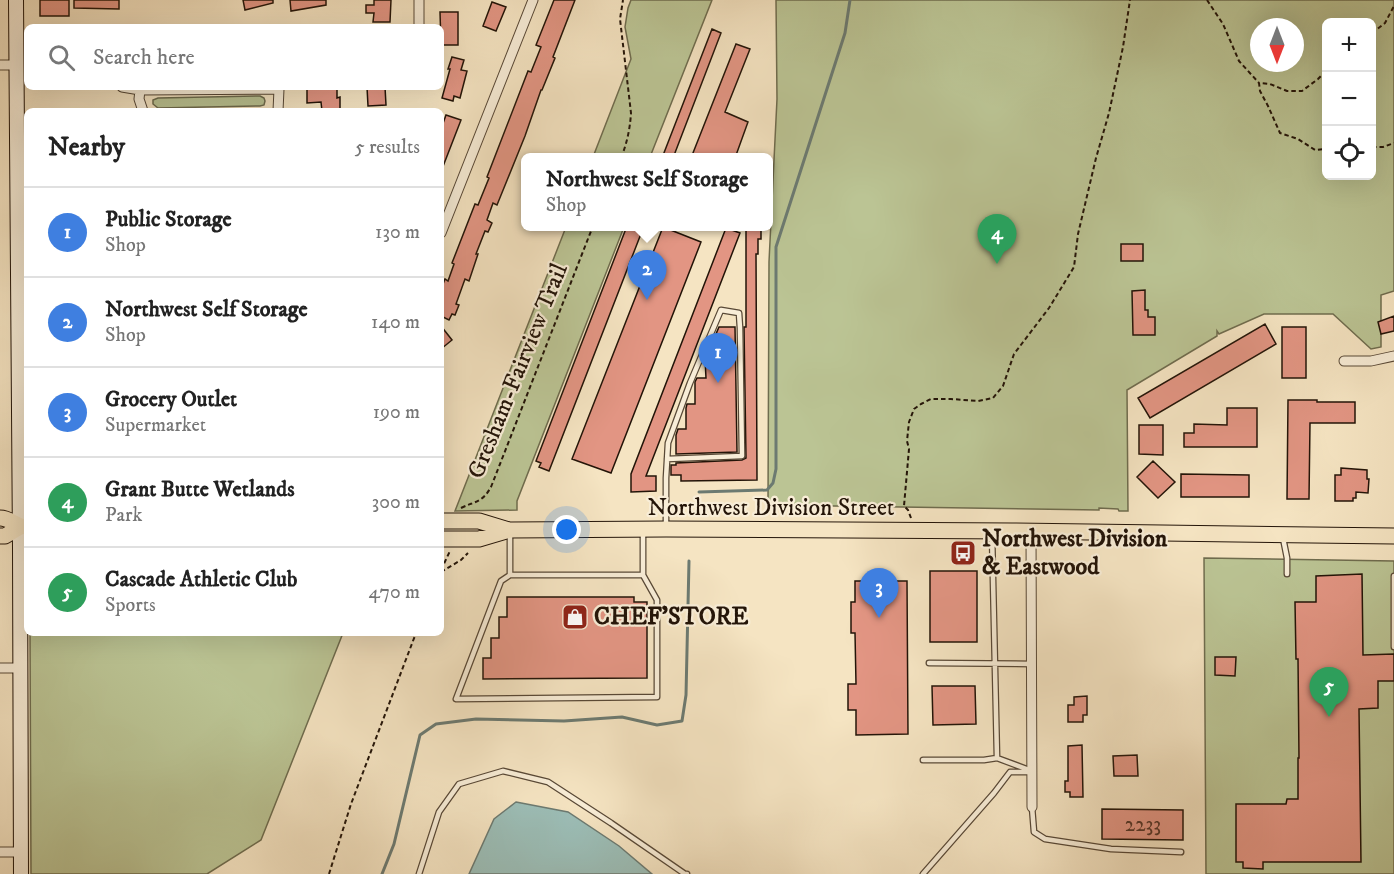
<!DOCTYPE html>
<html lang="en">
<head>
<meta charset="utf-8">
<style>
	:root { --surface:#fff; --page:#f2f2f2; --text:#222; --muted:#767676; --line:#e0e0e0; --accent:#8f2418 }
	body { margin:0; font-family:"IM FELL DW Pica",serif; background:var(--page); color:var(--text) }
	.controls { position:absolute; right:18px; top:18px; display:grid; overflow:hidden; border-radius:9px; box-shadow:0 6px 24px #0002 }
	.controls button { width:54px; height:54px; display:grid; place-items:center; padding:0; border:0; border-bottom:2px solid var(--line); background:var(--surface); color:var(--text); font:30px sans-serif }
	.compass { position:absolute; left:1250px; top:18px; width:54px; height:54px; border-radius:50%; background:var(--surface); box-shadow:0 6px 24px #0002; rotate:180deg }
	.you { position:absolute; left:567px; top:530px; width:21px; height:21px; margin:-15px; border:4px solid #fff; border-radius:50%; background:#1a73e8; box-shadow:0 0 0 9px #1a73e833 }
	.badge { display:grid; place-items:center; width:39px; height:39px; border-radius:50%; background:var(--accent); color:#fff; font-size:20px; font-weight:700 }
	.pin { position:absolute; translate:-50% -50px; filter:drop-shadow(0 2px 3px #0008) }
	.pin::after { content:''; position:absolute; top:32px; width:21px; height:18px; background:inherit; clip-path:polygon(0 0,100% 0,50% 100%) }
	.popup { position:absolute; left:521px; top:153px; width:252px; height:78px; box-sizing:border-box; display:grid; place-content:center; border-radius:9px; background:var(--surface); filter:drop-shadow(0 2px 4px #0005); font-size:20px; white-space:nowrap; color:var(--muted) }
	.popup b { font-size:22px; color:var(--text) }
	.popup::after { content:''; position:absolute; left:50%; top:100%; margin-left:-12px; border:12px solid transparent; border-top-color:var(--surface) }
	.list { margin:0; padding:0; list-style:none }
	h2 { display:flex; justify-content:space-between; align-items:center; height:78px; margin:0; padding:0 24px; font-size:26px }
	h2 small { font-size:20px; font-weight:400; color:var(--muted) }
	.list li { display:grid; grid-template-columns:39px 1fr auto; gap:18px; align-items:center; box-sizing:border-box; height:90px; padding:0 24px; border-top:2px solid var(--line) }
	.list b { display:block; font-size:22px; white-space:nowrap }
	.list p { margin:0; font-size:20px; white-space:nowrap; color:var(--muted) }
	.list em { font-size:20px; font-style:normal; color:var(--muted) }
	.icon { flex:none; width:33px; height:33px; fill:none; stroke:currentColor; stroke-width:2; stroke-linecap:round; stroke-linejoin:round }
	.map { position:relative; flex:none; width:1394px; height:874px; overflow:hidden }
	.search { position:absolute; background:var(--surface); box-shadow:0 6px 24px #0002; left:24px; top:24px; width:420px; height:66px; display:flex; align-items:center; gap:15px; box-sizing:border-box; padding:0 21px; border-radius:9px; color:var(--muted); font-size:22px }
	.panel { position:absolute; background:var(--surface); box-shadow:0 6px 24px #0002; left:24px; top:108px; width:420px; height:528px; border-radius:9px }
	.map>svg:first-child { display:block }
	.green { fill:#bbc494; stroke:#6f6c4e; stroke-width:1.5; fill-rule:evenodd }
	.water { fill:#9cbeb7; stroke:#6c7a71; stroke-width:1.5 }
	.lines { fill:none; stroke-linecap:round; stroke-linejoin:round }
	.stream { stroke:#6c7a71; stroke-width:3 }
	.building { fill:#e29583; stroke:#231408; stroke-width:1.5 }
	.lane-casing { stroke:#584836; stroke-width:7 }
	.street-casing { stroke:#584836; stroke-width:11 }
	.secondary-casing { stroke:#231408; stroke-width:16 }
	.primary-casing { stroke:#231408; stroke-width:17 }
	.path { stroke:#231408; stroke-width:2; stroke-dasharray:4.5 3; stroke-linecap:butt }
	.lane { stroke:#f8edd7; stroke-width:4.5 }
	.street { stroke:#f8edd7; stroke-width:9 }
	.secondary { stroke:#f8edd7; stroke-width:14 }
	.primary { stroke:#f5e4c2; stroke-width:15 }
	.labels { text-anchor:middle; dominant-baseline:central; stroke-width:4.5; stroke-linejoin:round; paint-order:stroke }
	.number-label { font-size:21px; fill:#533427 }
	.street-label { font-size:24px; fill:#231408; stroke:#f8edd7 }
	.poi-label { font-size:24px; font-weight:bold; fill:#231408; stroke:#f8edd7; text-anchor:start }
</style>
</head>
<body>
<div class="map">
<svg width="1394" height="874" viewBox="0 0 1394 874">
	<rect width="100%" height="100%" fill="#f5e4c2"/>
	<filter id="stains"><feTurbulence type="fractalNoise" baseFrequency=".00333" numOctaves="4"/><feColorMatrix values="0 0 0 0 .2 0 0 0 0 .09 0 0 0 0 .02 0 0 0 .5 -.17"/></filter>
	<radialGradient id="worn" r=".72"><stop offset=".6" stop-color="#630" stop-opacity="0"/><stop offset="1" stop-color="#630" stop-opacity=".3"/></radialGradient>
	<path class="green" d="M631,0H712L650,157H593L631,59L625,27L628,8Z
		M776,0H1394V291L1381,295V347L1371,349L1333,314H1264L1219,334L1217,331V336L1127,390L1128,511H1119L1118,509L1099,508V510L768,505L769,262L777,99ZM1326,22H1372V176H1326ZM1259,27H1295V63H1259Z
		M260,96L264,98L265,101L264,105L260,106L158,108L153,104V100L158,98Z
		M566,227H624L517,501V510L455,511Z
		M1204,558L1394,561V874H1206Z
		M30,633H343L261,840L207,874H31Z"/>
	<path class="water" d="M516,802L568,812L619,846L652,874H469L494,819Z"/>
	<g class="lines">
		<path class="stream" d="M699,492L767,490L773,483L776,469V247L845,33L850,0
			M382,874L394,844L420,735L436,724L476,719L564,721L622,717L657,725L682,721L686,695L689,561"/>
	</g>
	<path class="building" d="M40,0H69V16H40Z
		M74,0H119V9L74,8Z
		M243,0H273V3L245,10Z
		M290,0H326V5L291,11Z
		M374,0H391L390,22H373L374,13H366V5H374Z
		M554,0H575L553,57L555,58L542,90H541L525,136L497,205L493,203L487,220L492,223L488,232L485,231L476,254H478L469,281L465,279L456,304L459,305L455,315L452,314L449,320L441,316V289L445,279L448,281L454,264L452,263L475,204L478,205L489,178L487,177L528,71L531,72L541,47L536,45Z
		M492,2L506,7L496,31L483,26Z
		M440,12H458V45H441Z
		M712,29L721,33L673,158H662Z
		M736,44L750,49L725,112L748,122L735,158H691Z
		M452,57L464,60L461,70L467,71L460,98L454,96L453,101L442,98L450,69H448Z
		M367,87H385L386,105L368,106Z
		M307,88H337V98L340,97V109H337V111H322L321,102L307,103Z
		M446,115L461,120L442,169L441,129Z
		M627,226H644L549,471L539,467L541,463L536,461Z
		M746,226H761V239H758V254H756L757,480L681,481V475H671V465H676V463L742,460L746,458L744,327H746Z
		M663,227L701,242L611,473L572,459Z
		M726,228L740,233L646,476H656V491L631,492V474Z
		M1121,244H1143V261H1121Z
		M1145,290V310H1148V317H1155V335H1133L1132,291Z
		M1394,316V331L1381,334L1378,322Z
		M1265,324L1276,344L1150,418L1138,398Z
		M441,326L452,340L441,349Z
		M719,327H735L737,452L676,454V435L678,429H686V408L687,404H695V382L697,378H706L705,358L708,353H716V334Z
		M1282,327H1306V378H1282Z
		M1288,400H1317V402H1355V423H1310L1309,499H1287Z
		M1227,408H1257V447H1184V433H1194V424L1227,425Z
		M1139,425H1163V455L1139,454Z
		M1153,461L1175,482L1158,498L1137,477Z
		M1341,468L1367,470V479H1369L1368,493L1356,492V498H1353V501H1335V475H1341Z
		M1181,474L1249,475V497H1181Z
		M930,571H977V642H930Z
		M1362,574L1363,655L1394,654V681H1378V708L1359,709L1361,862H1263V869L1243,868V862H1236V804H1286L1287,799H1298V758H1299L1298,659H1296L1295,602H1316V576Z
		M855,581H907L908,734L856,735V710H848V684H856L855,633H851V602H855Z
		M507,597H634V602H647V678L483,679V658H491V638H499V617H507Z
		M1215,657H1236L1235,676L1215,675Z
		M932,686H975L976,724L933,725Z
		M1087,696V715H1083V722H1068V705H1074V697Z
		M1082,745L1083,797H1070V792H1065V781H1068V746Z
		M1137,755L1138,776H1114L1113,756Z
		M1102,809L1183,810V840L1102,839Z"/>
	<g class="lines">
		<g class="lane-casing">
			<path id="lane" d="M666,527V478L668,443L690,383L721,310L739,313L740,328L742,456L667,459
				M510,534V575L501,581L456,699L657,697V600L643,575V532
				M992,534L997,758L1032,771
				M1283,538L1287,558V574
				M510,575H643
				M1394,576V647
				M929,663L1032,664
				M923,760H984L997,758
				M1032,807L1034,832L1045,839L1111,849L1181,852
				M419,874L439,812L459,784L503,771L548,782L611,823L685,874H687
				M923,874L994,793L1010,772H1030"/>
		</g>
		<g class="street-casing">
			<path id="street" d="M419,0V27
				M0,65H16
				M122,87L140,90L279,89L278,111
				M140,90L139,99L143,111
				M441,233L533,0
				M1344,361H1371L1394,356
				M1031,532L1032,807
				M0,668H20
				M0,852H21"/>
		</g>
		<g class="secondary-casing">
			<path id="secondary" d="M16,0L20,547L21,874"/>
		</g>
		<g class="primary-casing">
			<path id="primary" d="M0,518C11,518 16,527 27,527
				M441,521H479L509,530
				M0,536H5L20,527
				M441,539H479L510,530L666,529L1012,531L1394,536"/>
		</g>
		<path class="path" d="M1207,0L1223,24L1239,61L1259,83
			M1372,33L1385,23L1394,6
			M1326,71L1318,79L1302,91H1287L1270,84L1259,83L1260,91L1268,106L1280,133L1298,139L1315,150L1326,149
			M1372,147H1383L1394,143
			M621,158C627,143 630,129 631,113L620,19L623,0
			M461,508C475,501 482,503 491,487L593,226
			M911,518L908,510L904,506L909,449L907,441L909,422L914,409L921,404L931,399H951L978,401L993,398L1003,386L1014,354L1049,308L1074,267L1078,234L1096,158L1109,113L1123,47L1130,0
			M441,570L450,551
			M441,572L461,560L468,553
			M329,874L351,804L416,633"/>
		<use href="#lane" class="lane"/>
		<use href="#street" class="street"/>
		<use href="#secondary" class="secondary"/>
		<use href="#primary" class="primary"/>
	</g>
	<defs>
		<g id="bus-square" transform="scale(1.35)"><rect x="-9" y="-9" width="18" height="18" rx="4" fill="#8f2418" stroke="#f8edd7"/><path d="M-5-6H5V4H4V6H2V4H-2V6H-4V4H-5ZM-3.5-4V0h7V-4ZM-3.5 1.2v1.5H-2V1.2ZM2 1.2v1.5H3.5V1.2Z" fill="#fff"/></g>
		<g id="shop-square" transform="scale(1.35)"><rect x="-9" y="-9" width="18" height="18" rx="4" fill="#8f2418" stroke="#f8edd7"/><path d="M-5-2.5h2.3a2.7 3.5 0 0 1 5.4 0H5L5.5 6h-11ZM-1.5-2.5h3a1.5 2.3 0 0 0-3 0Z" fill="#fff"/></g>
	</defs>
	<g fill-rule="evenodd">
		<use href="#bus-square" x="963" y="553"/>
		<use href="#shop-square" x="575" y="617"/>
	</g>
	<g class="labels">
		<g class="number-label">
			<text x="1143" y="825">2233</text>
		</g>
		<g class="street-label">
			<text transform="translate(518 371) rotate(-68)">Gresham-Fairview Trail</text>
			<text x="771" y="508">Northwest Division Street</text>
		</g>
		<g class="poi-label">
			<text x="982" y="539">Northwest Division<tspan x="982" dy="28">&amp; Eastwood</tspan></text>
			<text x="594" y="617">CHEF'STORE</text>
		</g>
	</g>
	<rect width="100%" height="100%" filter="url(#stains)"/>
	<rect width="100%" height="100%" fill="url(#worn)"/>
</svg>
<div class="controls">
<button>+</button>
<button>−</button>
<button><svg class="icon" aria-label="locate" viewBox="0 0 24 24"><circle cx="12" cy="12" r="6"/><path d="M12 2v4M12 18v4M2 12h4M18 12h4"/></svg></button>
</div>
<svg class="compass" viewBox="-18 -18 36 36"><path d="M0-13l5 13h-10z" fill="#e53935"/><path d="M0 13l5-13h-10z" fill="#767676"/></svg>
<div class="you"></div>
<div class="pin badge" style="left:718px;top:383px;background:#3f7fe0">1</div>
<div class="pin badge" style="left:647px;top:300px;background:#3f7fe0">2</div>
<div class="popup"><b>Northwest Self Storage</b>Shop</div>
<div class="pin badge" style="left:879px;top:618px;background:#3f7fe0">3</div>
<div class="pin badge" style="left:997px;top:264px;background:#2e9e5b">4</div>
<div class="pin badge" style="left:1329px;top:717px;background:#2e9e5b">5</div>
<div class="search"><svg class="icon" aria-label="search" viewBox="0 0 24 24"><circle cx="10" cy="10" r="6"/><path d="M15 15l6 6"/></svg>Search here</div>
<section class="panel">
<h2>Nearby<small>5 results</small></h2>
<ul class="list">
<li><span class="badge" style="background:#3f7fe0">1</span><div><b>Public Storage</b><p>Shop</p></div><em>130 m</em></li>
<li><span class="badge" style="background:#3f7fe0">2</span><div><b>Northwest Self Storage</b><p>Shop</p></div><em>140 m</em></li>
<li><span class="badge" style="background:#3f7fe0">3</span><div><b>Grocery Outlet</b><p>Supermarket</p></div><em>190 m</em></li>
<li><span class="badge" style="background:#2e9e5b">4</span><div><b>Grant Butte Wetlands</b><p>Park</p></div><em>300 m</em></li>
<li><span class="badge" style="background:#2e9e5b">5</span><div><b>Cascade Athletic Club</b><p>Sports</p></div><em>470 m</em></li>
</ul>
</section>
</div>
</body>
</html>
